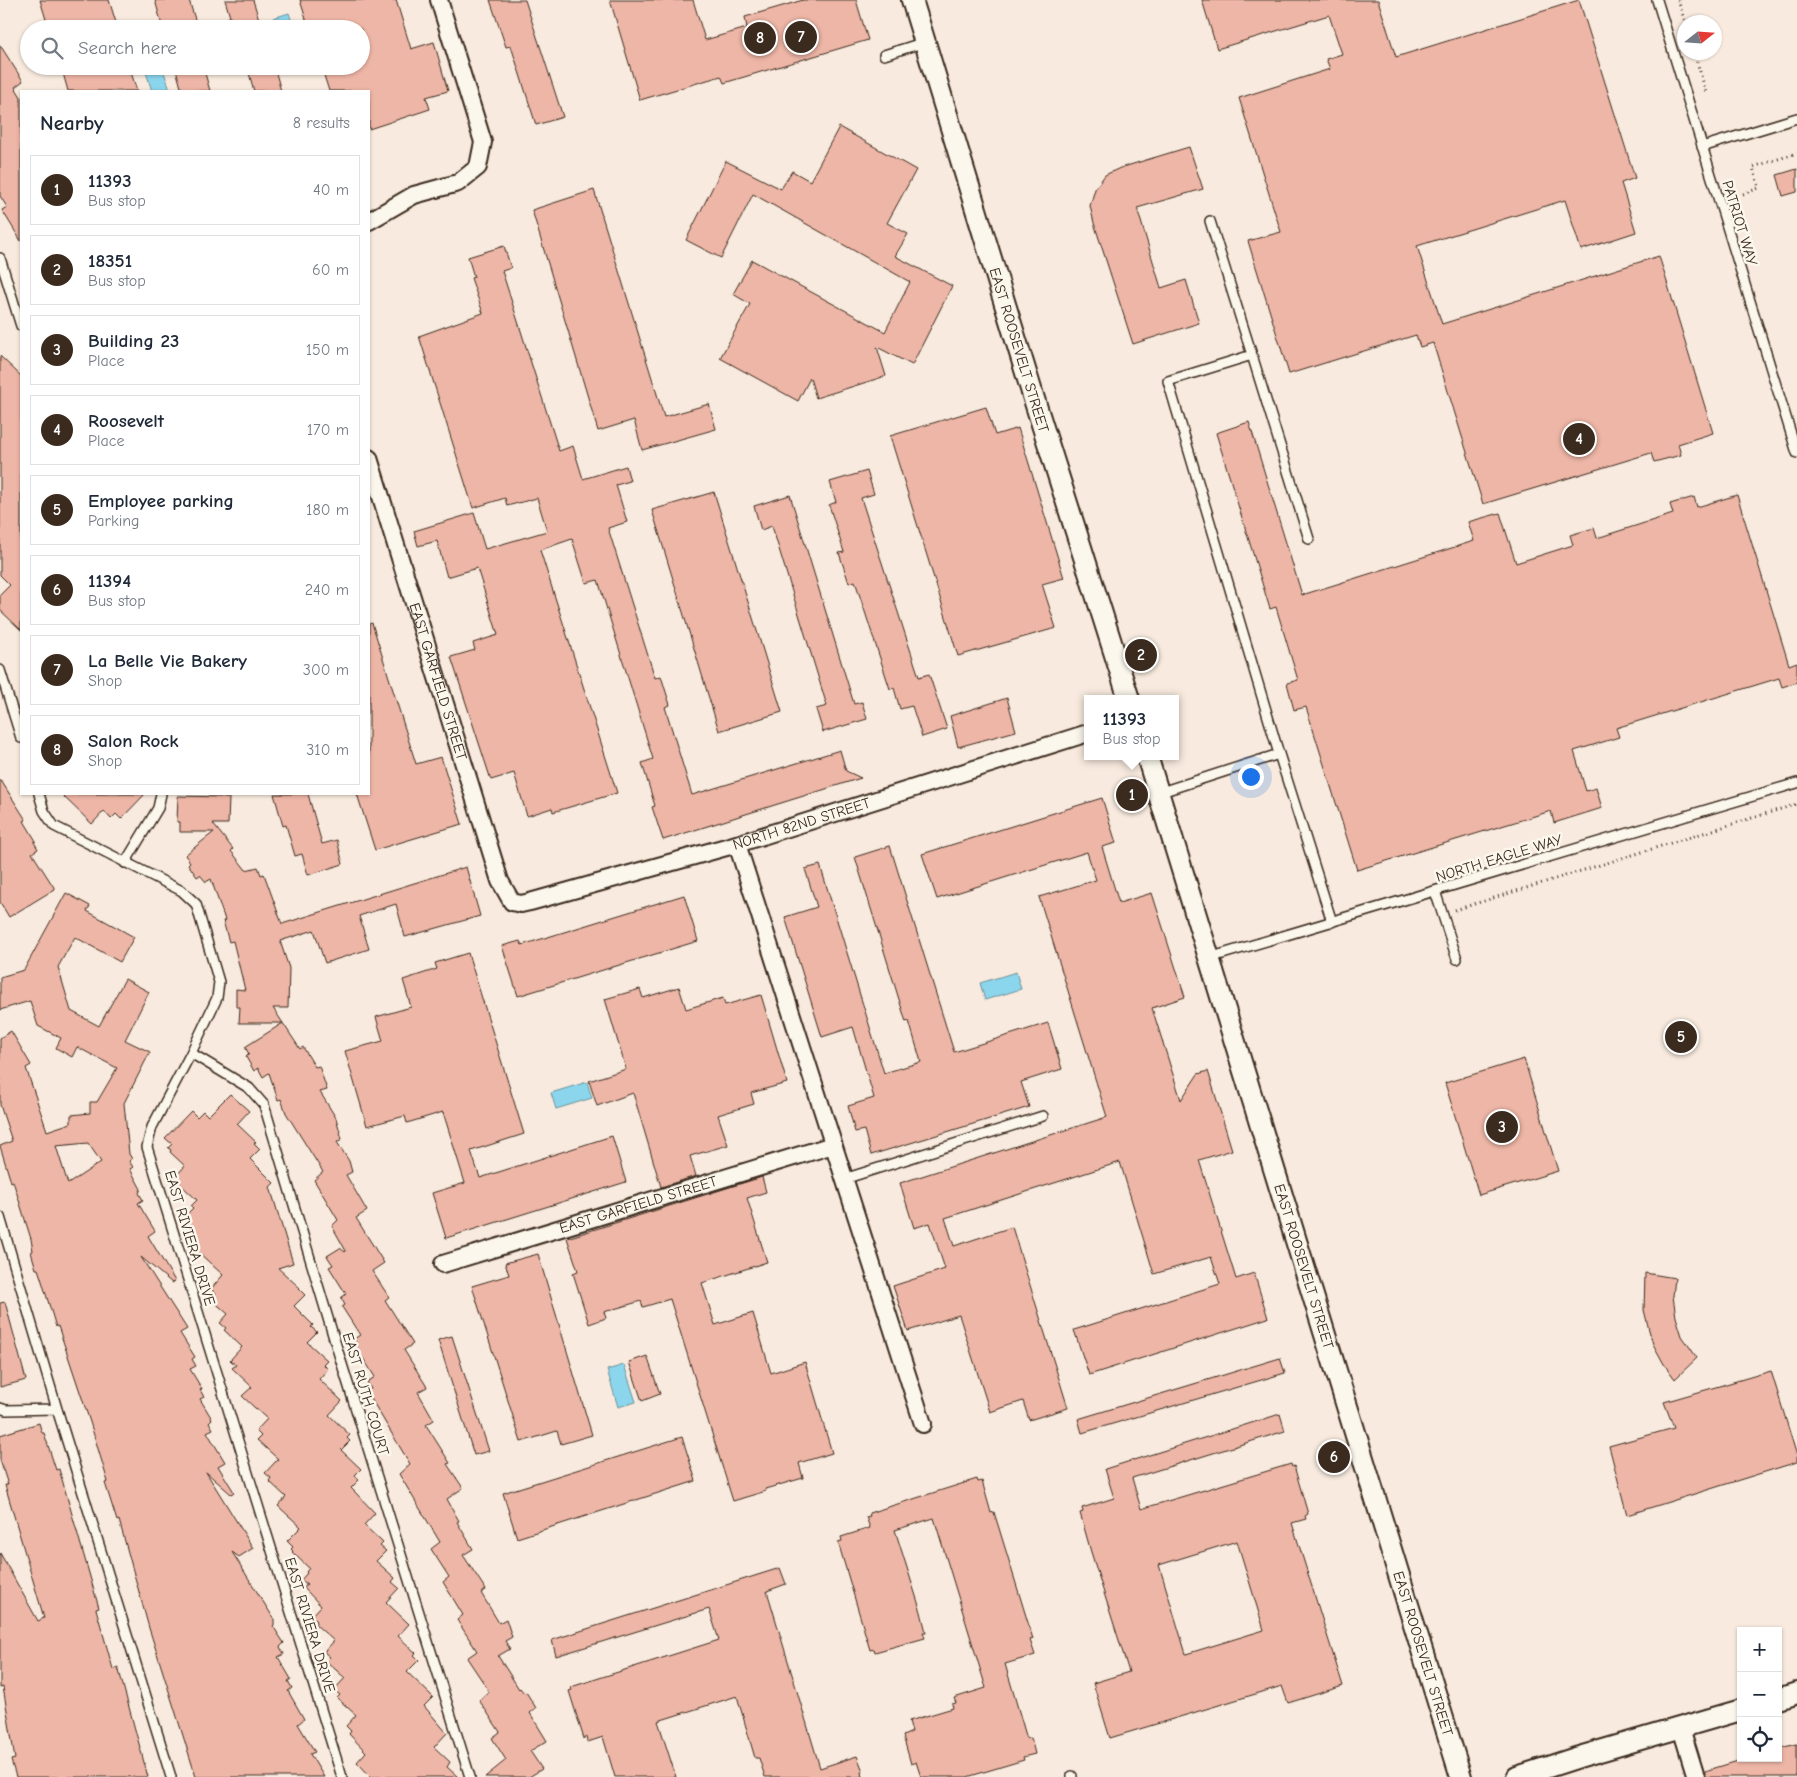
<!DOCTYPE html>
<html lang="en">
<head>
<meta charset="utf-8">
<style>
	:root { --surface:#fff; --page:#f2f2f3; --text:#1f2937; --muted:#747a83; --line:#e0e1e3; --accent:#3b2a1e }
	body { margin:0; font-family:"Comic Neue",sans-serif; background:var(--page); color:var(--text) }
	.controls { position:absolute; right:15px; bottom:15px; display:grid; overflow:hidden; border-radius:0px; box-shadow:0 1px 4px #0004 }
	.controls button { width:45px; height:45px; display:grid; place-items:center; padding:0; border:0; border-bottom:1px solid var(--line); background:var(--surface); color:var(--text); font:25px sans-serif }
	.compass { position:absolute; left:1677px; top:15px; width:45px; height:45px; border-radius:50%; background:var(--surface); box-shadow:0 1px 4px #0004; rotate:73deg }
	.you { position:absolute; left:1250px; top:776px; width:18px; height:18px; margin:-12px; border:4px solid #fff; border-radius:50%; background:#1a73e8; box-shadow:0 0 0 8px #1a73e833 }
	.badge { display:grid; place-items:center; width:32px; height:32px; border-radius:50%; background:var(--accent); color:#fff; font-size:16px; font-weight:700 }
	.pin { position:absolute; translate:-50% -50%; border:2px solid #fff; box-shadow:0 1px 5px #0006 }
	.popup { position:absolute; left:1084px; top:695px; width:95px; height:65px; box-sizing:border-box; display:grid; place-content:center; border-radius:0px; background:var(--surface); filter:drop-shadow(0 1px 4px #0005); font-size:16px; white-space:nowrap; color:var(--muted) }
	.popup b { font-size:19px; color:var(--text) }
	.popup::after { content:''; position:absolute; left:50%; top:100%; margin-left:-10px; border:10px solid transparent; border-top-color:var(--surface) }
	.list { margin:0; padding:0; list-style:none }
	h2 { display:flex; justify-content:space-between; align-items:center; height:65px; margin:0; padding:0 20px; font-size:21px }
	h2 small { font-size:16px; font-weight:400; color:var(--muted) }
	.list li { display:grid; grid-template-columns:32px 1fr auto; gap:15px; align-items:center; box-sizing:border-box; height:70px; margin:0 10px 10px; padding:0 10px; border:1px solid var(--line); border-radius:0px }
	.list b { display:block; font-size:19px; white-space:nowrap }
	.list p { margin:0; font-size:16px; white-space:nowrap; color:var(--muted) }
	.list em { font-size:16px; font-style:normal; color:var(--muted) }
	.icon { flex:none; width:28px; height:28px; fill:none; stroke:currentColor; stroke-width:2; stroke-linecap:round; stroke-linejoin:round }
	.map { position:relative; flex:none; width:1797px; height:1777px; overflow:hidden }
	.search { position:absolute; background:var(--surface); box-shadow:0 1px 4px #0004; left:20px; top:20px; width:350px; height:55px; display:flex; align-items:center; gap:12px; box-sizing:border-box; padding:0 18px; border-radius:28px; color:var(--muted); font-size:19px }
	.panel { position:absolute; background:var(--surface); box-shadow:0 1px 4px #0004; left:20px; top:90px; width:350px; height:705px; border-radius:0px }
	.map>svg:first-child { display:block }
	.water { fill:#8bd6ec; stroke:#6b919a }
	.building { fill:#eeb6a6; stroke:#3b2a1e; fill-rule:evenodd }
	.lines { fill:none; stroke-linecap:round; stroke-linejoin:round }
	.service-casing { stroke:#3b2a1e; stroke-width:12 }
	.minor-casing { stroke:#3b2a1e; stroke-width:20 }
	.tertiary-casing { stroke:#3b2a1e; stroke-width:24 }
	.path { stroke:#3b2a1e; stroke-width:3; stroke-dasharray:1 4; stroke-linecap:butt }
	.service { stroke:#fbf7ec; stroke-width:9 }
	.minor { stroke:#fbf7ec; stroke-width:16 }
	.tertiary { stroke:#fbf7ec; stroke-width:20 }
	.labels { text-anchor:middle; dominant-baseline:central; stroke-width:5; stroke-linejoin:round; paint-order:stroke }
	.street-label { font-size:15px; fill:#3b2a1e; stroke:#fbf7ec }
</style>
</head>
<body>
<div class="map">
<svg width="1797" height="1777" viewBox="0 0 1797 1777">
	<rect width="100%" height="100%" fill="#f8eade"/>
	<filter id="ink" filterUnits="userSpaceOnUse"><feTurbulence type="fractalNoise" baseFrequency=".02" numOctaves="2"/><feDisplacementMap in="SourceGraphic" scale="10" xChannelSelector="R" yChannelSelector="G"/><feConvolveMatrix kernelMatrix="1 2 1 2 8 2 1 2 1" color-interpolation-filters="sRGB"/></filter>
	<g filter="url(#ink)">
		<path class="water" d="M289,13L294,29H276L273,18Z
			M144,66H162L170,90L152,91Z
			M1016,972L1021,989L985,1000L980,983Z
			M587,1082L592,1098L556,1109L551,1093Z
			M624,1365L636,1402L618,1407L607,1370Z"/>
		<path class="building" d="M40,0H109L118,29H49Z
			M155,0H189L198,29H163Z
			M225,0H253L262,29H204L203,27L230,17Z
			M300,0H396L411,49L434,42L448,91L426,97L430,109L369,129V91H329L321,66H361V29H309Z
			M490,0H525L563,117L536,125L511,46L506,47Z
			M610,0H693L705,40L747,28L745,17L803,0H856L868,40L724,83L721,76L640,100Z
			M1202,0H1378L1396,57L1579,0L1635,178L1621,183L1636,232L1581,250L1565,200L1417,246L1442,324L1659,256L1713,433L1678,444L1681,455L1654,462L1651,453L1483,504L1433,343L1420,347L1416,335L1289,374L1248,241L1281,232L1239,98L1330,69L1326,59L1342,54L1329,15L1217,49Z
			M0,45L23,81L15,87L21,97V241L2,210L7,207L0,196Z
			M61,66H129L137,91H68Z
			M175,66H203L210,91H182Z
			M247,66H274L281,91H254Z
			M839,127L916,170L887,223L908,234L895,256L952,286L912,365L877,347L886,376L816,398L810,378L798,401L720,358L750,304L733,294L752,260L885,332L910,282L753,194L721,258L686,240L726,161L781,189L792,171L810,181Z
			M1189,147L1203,189L1137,208L1161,288L1186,280L1199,323L1133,344L1094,223L1090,206L1095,189L1105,175L1120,168Z
			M1797,169V192L1783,196L1777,175Z
			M594,190L664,417L709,404L716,429L642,450L634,420L598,431L532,210Z
			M504,246L511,268L502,271L559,451L573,446L583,479L626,466L630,481L616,485L627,522L608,528L655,678L661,676L670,705L665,707L692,795L840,750L846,771L861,778L663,840L652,807L655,806L642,763L653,759L598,580L586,583L572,539L540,550L617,793L553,812L552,808L527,816L514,773L491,780L451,657L475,650L473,643L498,635L477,568L447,577L437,541L418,546L414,531L474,513L485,549L547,531L537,498L507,506L505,498L473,508L419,336L483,313L471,278L474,277L468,257Z
			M0,356L21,376V630L0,610V595L10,585L0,575Z
			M986,407L995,435L1018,428L1064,578L1042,584L1056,628L958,656L890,436Z
			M1249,422L1302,595L1474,541L1468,522L1500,513L1516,563L1573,545L1570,535L1594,528L1597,538L1673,514L1670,504L1694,497L1697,507L1737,495L1789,665L1797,662V682L1782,687L1779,678L1616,728L1619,737L1574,751L1586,791L1596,788L1602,808L1554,823L1551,811L1357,870L1306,707L1294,710L1287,683L1298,680L1276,607L1270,609L1216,433Z
			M867,471L874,494L861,498L919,677L929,674L947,729L922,737L912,706L900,709L894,688L890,689L855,581L849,583L839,553L844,552L829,505L836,502L830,482Z
			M714,492L782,712L719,731L652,510Z
			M790,495L854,704L862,702L867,719L823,732L816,709L827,706L772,526L761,530L754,506Z
			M372,623L416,764L441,757L462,824L375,850L357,794H369V624Z
			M1007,698L1016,731L958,747L950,716Z
			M0,779L26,820L24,821L36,841L34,842L38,849L32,853L55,889L9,917L0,902Z
			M61,794H145L121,819L116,814L111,819L104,811L92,824Z
			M274,794H308L322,844L337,840L343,864L308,875L302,854L295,856L286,825L283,826Z
			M178,796L224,797V798H229L228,824H213L233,849L231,851L246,870L258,867L261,875L264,874L282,924L466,867L480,916L405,937L396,904L359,916L369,949L325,963L314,930L280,941L289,968L288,1008H273L300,1049L303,1047L315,1067L319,1066L327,1090L320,1092L336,1118L342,1139L337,1142L349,1161L352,1172L346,1175L367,1211L356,1218L384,1263L372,1271L389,1297L385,1300L413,1344L404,1350L427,1387L418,1392L434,1420L426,1425L450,1463L447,1464L463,1488L447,1499L459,1521L457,1522L473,1549L463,1555L486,1590L481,1593L499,1623L506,1619L512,1637L505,1641L510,1649L498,1656L519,1689L520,1688L524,1693L526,1692L536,1708L530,1713L547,1741L530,1751L542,1769L529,1777H485L506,1760L492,1738L500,1732L479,1700L489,1691L467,1658L477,1651L457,1620L463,1615L443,1582L449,1577L431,1549L440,1542L399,1474L410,1464L367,1392L371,1389L367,1382L375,1377L356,1347L358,1346L354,1339L360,1335L342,1307L345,1305L341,1298L346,1294L329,1267L333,1265L327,1256L340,1248L345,1252L346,1251L332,1226L338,1220L314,1180L323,1172L286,1113L281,1099L278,1100L269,1073L263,1077L258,1068L254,1071L246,1057L249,1054L245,1047L283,1023H239L240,1007H236V989L245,990L233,941L229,942L223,921L225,920L211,879L206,882L200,875L197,877L188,864L190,862L185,855L214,832H180V822H177Z
			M1102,798L1116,843L1102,847L1119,903L1152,893L1185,997L1152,1008L1181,1100L1198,1074L1208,1071L1232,1150L1199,1160L1236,1279L1254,1273L1268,1318L1089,1375L1074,1330L1220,1284L1211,1257L1154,1274L1120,1162L945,1218L954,1246L1012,1227L1068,1408L1029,1420L1023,1401L990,1412L959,1315L908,1331L893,1286L945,1269L930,1223L914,1228L900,1183L1107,1117L1039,897L1096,880L1087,852L937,899L922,854Z
			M890,846L954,1052L1048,1023L1062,1069L1021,1082L1029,1107L871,1155L864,1130L855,1132L848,1106L874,1098L853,1027L822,1037L785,917L817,907L805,869L820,865L884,1073L921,1062L909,1021L906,1022L855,857Z
			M66,893L90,906L87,911L134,937L120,962L75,937L58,967L71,1011L99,1026L125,979L149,992L125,1040L150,1052L124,1103L129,1154L132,1159L129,1161L133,1167L130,1169L141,1189L139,1193L143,1200L138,1203L155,1231L148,1236L175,1281L172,1283L141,1257L187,1329L180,1333L195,1357L192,1359L196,1366L190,1369L202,1389L200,1390L204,1397L200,1399L212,1419L209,1422L213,1429L207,1432L225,1462L218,1466L234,1492L231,1494L206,1472L253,1548L239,1557L232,1552L274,1619V1625L273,1626L284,1643L280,1647L284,1654L278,1657L291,1679L288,1681L292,1688L288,1691L304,1719L298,1724L315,1752L310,1754L324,1777H196L149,1628L119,1520L117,1521L105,1483L108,1482L90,1422L58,1326L56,1327L41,1278L38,1269H36L31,1252L33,1251L31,1239L13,1181L11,1182L0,1146L12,1141L0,1105V1038L11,1031L31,1065L26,1068L47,1131L71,1123V1115L90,1113V1102H97L117,1068L77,1047L72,1057L56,1048L61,1038L38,1026L30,1001L0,1010V977L24,970ZM88,1143L101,1162L68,1184L56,1146Z
			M684,895L698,941L518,996L502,946L520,941L522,945Z
			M468,953L524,1134L471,1151L480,1178L612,1136L626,1182L446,1238L432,1193L465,1183L443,1112L407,1123L405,1116L367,1126L345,1051L383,1041L376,1017L411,1007L403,980L437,969L435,963Z
			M679,987L686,1009L723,998L725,1005L761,995L787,1083L751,1093L754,1104L718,1115L728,1145L690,1156L696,1176L661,1187L633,1093L597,1106L589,1081L626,1069L605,999L640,989L643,998Z
			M1524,1059L1558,1171L1479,1195L1445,1083Z
			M230,1094L249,1111L237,1124L256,1142L254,1143L260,1149L250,1159L274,1183L270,1187L293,1263L278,1268L300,1288L299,1289L305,1295L294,1306L313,1325L311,1327L317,1332L307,1342L327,1360L323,1364L328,1369L319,1379L342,1401L329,1415L350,1435L347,1438L350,1441L341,1450L361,1469L355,1475L359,1480L351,1488L375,1513L364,1525L383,1543L380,1546L386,1551L376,1561L395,1578L392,1582L399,1588L386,1602L409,1624L398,1636L416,1653L414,1655L419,1660L407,1672L433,1697L424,1706L447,1733L434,1747L450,1762L447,1767L458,1777H371L357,1762L366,1752L349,1734L351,1731L346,1726L356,1715L337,1698L340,1695L334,1690L345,1678L326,1661L330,1657L324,1652L334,1641L315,1624L317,1621L312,1616L321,1606L304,1588L307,1584L301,1580L307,1573L306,1572L309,1568L292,1552L293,1551L291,1549L293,1547L287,1541L301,1527L278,1506L286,1497L269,1481L271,1478L265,1473L278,1459L257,1440L261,1436L256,1431L267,1419L242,1396L252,1387L232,1368L236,1365L230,1360L242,1347L224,1330L226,1328L220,1323L228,1314L211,1299L216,1294L211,1289L223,1275L197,1251L185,1216L193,1208L191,1206L197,1200L179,1183L181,1181L176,1176L185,1166L170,1152L171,1150L168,1148L172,1144L165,1138L191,1111L197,1117L203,1111L208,1116Z
			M762,1177L766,1192L747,1198L767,1262L702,1283L715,1325L753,1313L771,1373L805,1362L832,1453L799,1463L803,1478L765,1489L766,1491L733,1501L670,1299L643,1307L641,1301L604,1312L606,1318L589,1324L573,1273L578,1271L567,1238Z
			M538,1254L592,1435L561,1444L557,1431L521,1442L472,1286L509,1275L505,1263Z
			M1645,1273L1675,1278L1673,1296L1676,1317L1682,1336L1697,1358L1675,1379L1664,1364L1653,1344L1649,1330L1644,1310Z
			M5,1302L26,1380L0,1387V1303Z
			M452,1336L489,1451L474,1455L438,1340Z
			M647,1356L660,1394L642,1401L629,1362Z
			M1280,1358L1285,1373L1082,1433L1078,1419Z
			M1771,1371L1797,1456V1462L1627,1515L1609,1446L1674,1428L1664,1402Z
			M1280,1414L1285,1431L1132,1478L1141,1509L1291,1464L1292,1467L1294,1466L1308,1514L1305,1516L1306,1519L1292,1523L1343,1686L1288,1703L1282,1686L1110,1738L1093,1683L1129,1672L1091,1552L1080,1513L1083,1512L1082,1508L1114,1498L1105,1469ZM1237,1541L1264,1630L1186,1654L1159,1565Z
			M39,1423L42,1433H44L56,1470L59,1469L99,1608L96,1609L113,1669L118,1667L148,1777H16L11,1760L15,1759L3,1687L0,1688V1553L38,1621L44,1618L5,1485H8L0,1460V1435Z
			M682,1437L696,1481L517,1538L503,1493Z
			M977,1479L978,1482L982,1481L991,1513L994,1512L1033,1639L1030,1640L1035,1655L1005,1664L1027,1739L1031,1738L1035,1754L1023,1757L1024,1760L967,1777H921L916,1762L911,1764L903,1736L912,1732L909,1721L953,1708L952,1704L956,1703L954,1698L986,1688L934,1518L895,1530L921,1612L926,1632H923L925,1638L875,1652L874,1649L870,1650L838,1542L842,1541L841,1537L870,1528L866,1517L870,1516L869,1513Z
			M780,1568L786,1584L767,1591L820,1768L857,1756L863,1771L861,1772L862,1777H765L759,1758H755L737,1696L658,1721L676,1777H615L603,1737L588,1742L587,1737L584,1739L569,1691L572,1690L571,1687L719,1640L709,1609L556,1656L552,1640Z
			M1797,1744V1777H1706L1705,1771L1748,1758H1778V1749Z"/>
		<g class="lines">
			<g class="service-casing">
				<path id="service" d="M1657,0L1797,453
					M884,55L925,42
					M1702,147L1797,118
					M1210,221L1252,355
					M0,258L21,326
					M1309,539L1252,355L1168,381L1279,754L1332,922
					M0,670L21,738
					M1158,793L1279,754
					M39,794L44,811L54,826L182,891L196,904L219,982L217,998L191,1053L152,1127L147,1147L342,1777
					M125,863L158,808L161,794
					M1435,891L1457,959
					M1209,958L1797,783
					M191,1053L249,1088L264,1105L336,1345L470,1777
					M844,1179L1043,1116
					M0,1217L57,1409L171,1777
					M0,1408L6,1410L57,1409
					M1072,1776V1777"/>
			</g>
			<g class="minor-casing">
				<g id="minor">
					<path d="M369,221L414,195L458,183L478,167L483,142L439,0"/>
					<path id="s1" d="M369,458L500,881L512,902L521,904L530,902L737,844L1088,733"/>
					<path d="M737,844L923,1424"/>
					<path id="s2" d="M443,1264L833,1145"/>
					<path d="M1681,1728L1696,1777"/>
				</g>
			</g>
			<g class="tertiary-casing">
				<g id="tertiary">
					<path id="s3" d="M912,0L1034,399L1129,699"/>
					<path id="s4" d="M1147,756L1461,1777"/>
					<path d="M1778,1699L1797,1693"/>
					<path d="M1517,1777L1579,1757L1741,1710"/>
				</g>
			</g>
			<path class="path" d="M1678,0L1685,22
				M1694,52L1706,92
				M1743,194L1759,188L1753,167L1797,153
				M1455,910L1797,804"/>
			<use href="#service" class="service"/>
			<use href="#minor" class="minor"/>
			<use href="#tertiary" class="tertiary"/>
		</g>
	</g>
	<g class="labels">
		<g class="street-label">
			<text transform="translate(1740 223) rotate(73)">PATRIOT WAY</text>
			<text stroke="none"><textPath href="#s3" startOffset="366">EAST ROOSEVELT STREET</textPath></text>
			<text stroke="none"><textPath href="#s1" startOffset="234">EAST GARFIELD STREET</textPath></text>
			<text stroke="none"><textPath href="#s1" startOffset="768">NORTH 82ND STREET</textPath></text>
			<text transform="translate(1499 858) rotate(-17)">NORTH EAGLE WAY</text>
			<text stroke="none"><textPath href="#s2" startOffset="204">EAST GARFIELD STREET</textPath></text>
			<text transform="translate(190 1238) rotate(73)">EAST RIVIERA DRIVE</text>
			<text stroke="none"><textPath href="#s4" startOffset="534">EAST ROOSEVELT STREET</textPath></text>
			<text transform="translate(366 1394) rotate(73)">EAST RUTH COURT</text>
			<text transform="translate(310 1625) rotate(73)">EAST RIVIERA DRIVE</text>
			<text stroke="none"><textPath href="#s4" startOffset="939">EAST ROOSEVELT STREET</textPath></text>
		</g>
	</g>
</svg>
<div class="controls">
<button>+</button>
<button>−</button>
<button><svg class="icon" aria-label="locate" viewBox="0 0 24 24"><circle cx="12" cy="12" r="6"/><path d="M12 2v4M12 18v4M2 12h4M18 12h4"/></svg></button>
</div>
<svg class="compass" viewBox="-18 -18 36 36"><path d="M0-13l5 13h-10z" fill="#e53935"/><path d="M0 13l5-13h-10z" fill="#747a83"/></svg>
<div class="you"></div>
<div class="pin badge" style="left:1132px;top:795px">1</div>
<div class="popup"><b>11393</b>Bus stop</div>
<div class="pin badge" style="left:1141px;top:655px">2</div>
<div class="pin badge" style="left:1502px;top:1127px">3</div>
<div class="pin badge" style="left:1579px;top:439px">4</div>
<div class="pin badge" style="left:1681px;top:1037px">5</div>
<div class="pin badge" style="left:1334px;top:1457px">6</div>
<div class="pin badge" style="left:801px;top:37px">7</div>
<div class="pin badge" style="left:760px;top:38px">8</div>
<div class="search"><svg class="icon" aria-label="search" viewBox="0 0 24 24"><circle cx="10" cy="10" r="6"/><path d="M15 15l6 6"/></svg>Search here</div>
<section class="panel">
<h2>Nearby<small>8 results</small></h2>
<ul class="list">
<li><span class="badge">1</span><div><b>11393</b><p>Bus stop</p></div><em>40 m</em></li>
<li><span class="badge">2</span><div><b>18351</b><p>Bus stop</p></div><em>60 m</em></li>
<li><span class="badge">3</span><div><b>Building 23</b><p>Place</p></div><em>150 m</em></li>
<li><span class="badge">4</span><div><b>Roosevelt</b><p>Place</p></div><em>170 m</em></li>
<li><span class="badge">5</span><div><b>Employee parking</b><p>Parking</p></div><em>180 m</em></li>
<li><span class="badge">6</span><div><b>11394</b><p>Bus stop</p></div><em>240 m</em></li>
<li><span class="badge">7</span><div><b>La Belle Vie Bakery</b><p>Shop</p></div><em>300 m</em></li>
<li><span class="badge">8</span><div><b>Salon Rock</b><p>Shop</p></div><em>310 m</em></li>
</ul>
</section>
</div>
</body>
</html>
